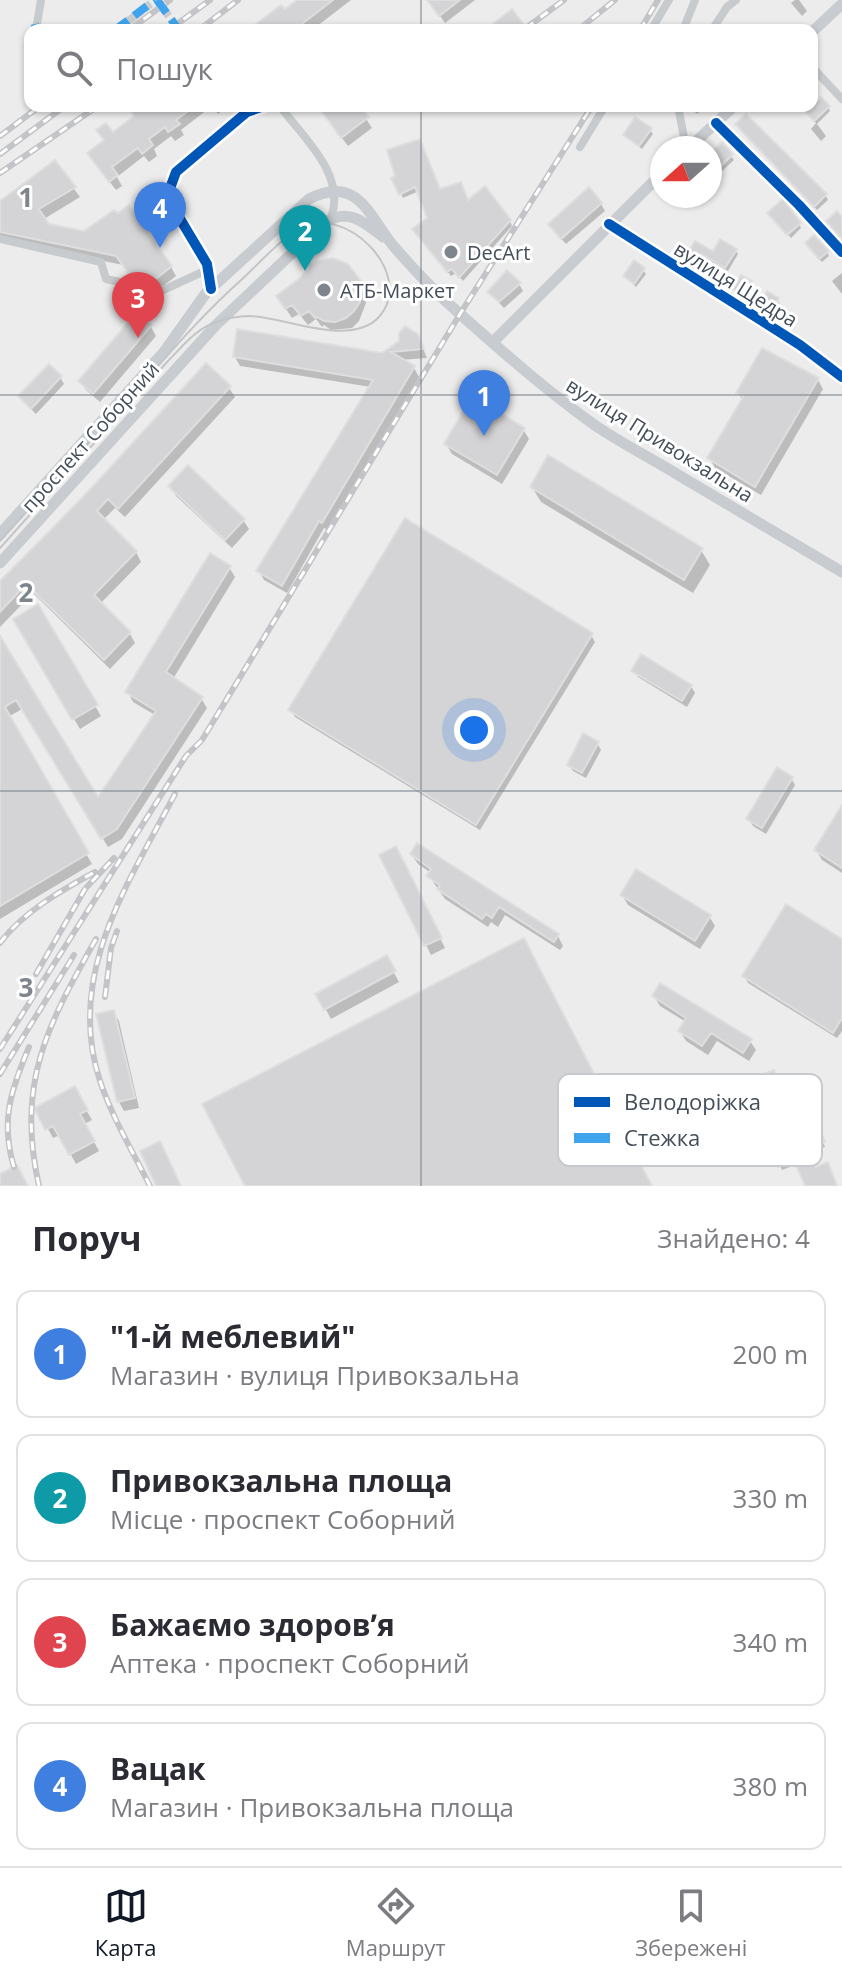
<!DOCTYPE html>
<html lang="uk">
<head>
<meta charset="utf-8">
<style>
	:root { --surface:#fff; --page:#f7f7f7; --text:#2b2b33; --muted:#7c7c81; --line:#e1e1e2; --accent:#111827 }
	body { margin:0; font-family:"Open Sans",sans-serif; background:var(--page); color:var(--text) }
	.compass { position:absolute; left:650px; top:136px; width:72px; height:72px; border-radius:50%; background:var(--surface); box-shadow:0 2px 6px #0004; rotate:249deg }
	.you { position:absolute; left:474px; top:730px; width:28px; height:28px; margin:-20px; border:6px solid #fff; border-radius:50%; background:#1a73e8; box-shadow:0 0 0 12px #1a73e833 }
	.badge { display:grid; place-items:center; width:52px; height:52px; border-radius:50%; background:var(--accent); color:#fff; font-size:26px; font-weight:700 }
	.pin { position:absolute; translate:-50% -66px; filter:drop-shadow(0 2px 4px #0008) }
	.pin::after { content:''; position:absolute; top:42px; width:28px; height:24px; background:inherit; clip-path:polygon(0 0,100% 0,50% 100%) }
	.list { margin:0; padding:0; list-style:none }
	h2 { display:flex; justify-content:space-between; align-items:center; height:104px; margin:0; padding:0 32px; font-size:34px }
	h2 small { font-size:26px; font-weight:400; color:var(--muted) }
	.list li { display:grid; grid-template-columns:52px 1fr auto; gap:24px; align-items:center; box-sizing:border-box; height:128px; margin:0 16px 16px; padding:0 16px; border:2px solid var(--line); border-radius:16px }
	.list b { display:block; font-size:30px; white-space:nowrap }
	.list p { margin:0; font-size:26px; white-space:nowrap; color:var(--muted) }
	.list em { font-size:26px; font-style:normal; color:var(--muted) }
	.icon { flex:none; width:44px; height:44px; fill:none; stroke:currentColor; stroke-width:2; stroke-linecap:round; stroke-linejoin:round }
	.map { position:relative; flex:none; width:842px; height:1186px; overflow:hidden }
	.search { position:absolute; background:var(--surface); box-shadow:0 2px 6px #0004; left:24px; right:24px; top:24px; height:88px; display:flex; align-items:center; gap:20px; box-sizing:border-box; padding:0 28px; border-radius:16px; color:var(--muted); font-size:30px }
	.sheet { height:680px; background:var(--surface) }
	nav { display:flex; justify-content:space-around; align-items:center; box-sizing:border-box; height:112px; border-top:2px solid var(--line); background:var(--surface); font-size:22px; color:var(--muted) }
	nav a { display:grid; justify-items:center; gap:4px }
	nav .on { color:var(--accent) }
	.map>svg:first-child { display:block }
	.shadow { fill:#0003 }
	.building { fill:#d4d4d7; stroke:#dededf; stroke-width:2 }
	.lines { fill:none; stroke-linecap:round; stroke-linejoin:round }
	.street-tunnel { stroke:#cbcccf; stroke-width:8; stroke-dasharray:8 4; stroke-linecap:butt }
	.street { stroke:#c8cbcd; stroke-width:8 }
	.secondary { stroke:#c8ccd0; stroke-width:11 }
	.tram { stroke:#c2c4c7; stroke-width:2 }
	.rail-casing { stroke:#c2c4c7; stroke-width:6 }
	.rail { stroke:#fff; stroke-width:3; stroke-dasharray:9; stroke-linecap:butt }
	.quiet { stroke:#3fa4ed; stroke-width:8; stroke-dasharray:16 8; stroke-linecap:butt }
	.cycleway-casing { stroke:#fff; stroke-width:15 }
	.cycleway { stroke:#0057b8; stroke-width:10 }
	.grid { fill:none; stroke:#7e858c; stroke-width:2; stroke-opacity:0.55 }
	.poi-dot { fill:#7e858c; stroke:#fff; stroke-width:3 }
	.labels { text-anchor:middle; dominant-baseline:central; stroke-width:6; stroke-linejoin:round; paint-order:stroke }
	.poi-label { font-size:20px; fill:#434e59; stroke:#fff; text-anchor:start }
	.street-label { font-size:20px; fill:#434e59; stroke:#fff }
	.key { fill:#fff; stroke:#c7cacd; stroke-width:2 }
	.key-label { font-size:22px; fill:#434e59 }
	.grid-label { font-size:26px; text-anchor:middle; font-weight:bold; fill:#7e858c; stroke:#fff; stroke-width:6; stroke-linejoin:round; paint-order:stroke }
</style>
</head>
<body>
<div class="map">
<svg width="842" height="1186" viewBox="0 0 842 1186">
	<rect width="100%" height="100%" fill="#edecec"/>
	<path class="shadow" d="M300,0H351L312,30H261Z
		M429,0H475L445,23Z
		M795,0H799L807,11L802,16L791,3Z
		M132,106H222L224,109L218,114L212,106L181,130L184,135L175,141L171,136L154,149L157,156L149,162L144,156L117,177L122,186L116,190L95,163L112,135L136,117Z
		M318,106H358L372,128L348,146Z
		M689,106H706L697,114Z
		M828,107L830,111L817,124L826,136L821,141L811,129L816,123L810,117Z
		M746,117L826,196L828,200L817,210L740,129Z
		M650,130L653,134L642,149L625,135Z
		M710,156H731L734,160L719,174L710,164Z
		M55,163L80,197L44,219L48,225L171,267L176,276L158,290L151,283L143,288L123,265L2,240L0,237V204Z
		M394,179L468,202L510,221L512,226L463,281L456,273L451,276L418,234L430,219L419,191L403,198Z
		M601,204L605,211L566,244L554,231Z
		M772,217L799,224L801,228L791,238Z
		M695,243L714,254L735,250L738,254L728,271L703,257L695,271L685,262Z
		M810,248L827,252L829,256L822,262Z
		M643,270L646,274L636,287L625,276Z
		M842,273V294L832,281Z
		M750,282L753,287L746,298L737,293L735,289Z
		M360,283L366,303L359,321L352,328L331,330L324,325L322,327L316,319L308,325L299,314L292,318L284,306Z
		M519,284L523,291L504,308L490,293Z
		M777,300L780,304L773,316L761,306Z
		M137,314L151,327L156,336L100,402L86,390L80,381Z
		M402,342L422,346L427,358L400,360L414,368L419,377L328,530L324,528L287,593L264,580L259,571L371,387L240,366L235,357L382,355Z
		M60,377L64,384L36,414L25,403L21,396Z
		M818,380L823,389L761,495L715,468L710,458L743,401L738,393Z
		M229,388L235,397L125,517L115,508L103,520L136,552L141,562L100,604L130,634L135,643L110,669L33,593L0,627V585Z
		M523,429L529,439L502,484L452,454L446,444Z
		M171,486L243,520L249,529L232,548L176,496Z
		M532,487L701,550L710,565L693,593L541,502Z
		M229,567L235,577L173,679L201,698L207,708L122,839L108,847L24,708L8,717L92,864L0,919V640L98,801L155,715L133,702L128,692Z
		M37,607L101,716L80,729L15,620Z
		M591,635L595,642L480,830L295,717L291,710Z
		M634,671L691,686L695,693L687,707L638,677Z
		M597,743L601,750L586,778L573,771L569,765Z
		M791,778L795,785L766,834L753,826L749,819Z
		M842,809V873L822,860L816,850Z
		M381,855L401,858L445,948L431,955Z
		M412,855L558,936L563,946L560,950L505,915L498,927L491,922L488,927L445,899L429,876L431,873L418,864Z
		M622,895L709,916L715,926L700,949L628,905Z
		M842,941V1031L837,1038L748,983L744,976Z
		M386,958L399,982L331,1019L318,995Z
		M654,996L750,1041L756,1050L749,1061L717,1041L708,1055L686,1041L680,1031L686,1022L660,1006Z
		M113,1012L119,1021L139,1108L124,1111L119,1102L98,1015Z
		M74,1089L92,1120L84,1124L99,1151L76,1164L60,1135L53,1138L37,1109Z
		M700,1102L790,1111L809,1108L825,1147L809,1153L816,1169L836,1186H807L798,1164L782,1170L765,1129L719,1147Z"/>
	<path class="building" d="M297,0H333L294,30H260L256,24L281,5L285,9Z
		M427,0H460L439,16Z
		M512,9L528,30H485Z
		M821,97L830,106L814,121L805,112Z
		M127,106H195L176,120L180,124L168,132L165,127L149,139L153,145L142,154L138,148L112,167L118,175L109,182L87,153L104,140L96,130L106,123L113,132L134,116Z
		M318,106H360L369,117L341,138Z
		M746,114L827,194L814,207L735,124Z
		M635,117L652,128L639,146L623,135Z
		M420,139L440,189L461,182L468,200L485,186L511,220L459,278L452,269L447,272L412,229L427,218L415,187L399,195L391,178L395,176L387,150Z
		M722,142L733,154L716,171L710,165V154Z
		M55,160L76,187L39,209L49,224L84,231L114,210L118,213L129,205L172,266L152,282L144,274L137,279L132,278L116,256L0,232V201Z
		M589,187L602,203L561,239L548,224Z
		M783,199L801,223L787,235L767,213Z
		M837,211L842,217V239L826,221Z
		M814,235L829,251L819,259L805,243Z
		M720,239L737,249L725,268L701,254L692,268L682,262L695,241L713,251Z
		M333,258L348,264L361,281L360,302L354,311L346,318L335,322L324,321L317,317L315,318L309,311L301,316L292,305L285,309L276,296L300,278L310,265L317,261Z
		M634,260L645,268L634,284L623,276Z
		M507,270L521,283L499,302L487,292Z
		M741,275L752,281L744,295L733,289Z
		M767,291L779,298L770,313L758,306Z
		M137,312L152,325L93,394L78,381Z
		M405,326L418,334L424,349L391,352L415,366L322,523L319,521L282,586L256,571L373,380L233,357L237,329L382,353L399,341V333Z
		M762,348L819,378L755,487L707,458L743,397L736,393Z
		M206,363L231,386L118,509L108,499L97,511L137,551L94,595L131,632L104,660L26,584L0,612V581L84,496Z
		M49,364L62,376L31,409L18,396Z
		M472,396L525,428L497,475L444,444Z
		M548,455L703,548L684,580L530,487Z
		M188,465L245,519L225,540L168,486Z
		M405,518L593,633L476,825L288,710Z
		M210,553L231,566L166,672L203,697L117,829L101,839L16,700L5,707L89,853L0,906V636L98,797L156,711L125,692Z
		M38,604L98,705L72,720L13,619Z
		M641,654L692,685L682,701L631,671Z
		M583,733L599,742L582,773L567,765Z
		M777,767L793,777L762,828L746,819Z
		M842,805V868L814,850Z
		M417,843L559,934L554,942L499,907L492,918L486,914L482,919L437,889L440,885L426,876L431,869L410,854Z
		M396,846L442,938L424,946L379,855Z
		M636,869L711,915L695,941L620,895Z
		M786,904L842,939V1018L833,1033L742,976Z
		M524,938L652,1186H245L202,1104Z
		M387,955L396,971L324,1010L315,994Z
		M660,983L752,1039L743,1053L711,1033L702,1046L678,1031L686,1018L652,996Z
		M114,1010L135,1098L117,1102L96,1014Z
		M774,1070L790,1109L808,1102L825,1142L809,1148L816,1167L828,1162L837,1186H805L794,1160L778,1167L761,1125L715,1144L697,1101Z
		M75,1086L88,1110L80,1114L95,1141L69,1155L53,1126L45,1130L34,1108Z
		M160,1141L181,1186H156L140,1151Z
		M17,1165L28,1186H0V1174Z"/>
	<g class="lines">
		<path class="street-tunnel" d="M157,0L179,30
			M135,16L155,0"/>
		<path class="street" d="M36,30L41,0
			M115,30L135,16
			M651,30L669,0
			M683,30L695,0
			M712,30L727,7L736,0
			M812,67L842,99
			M277,106L282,109C307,141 346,176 331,218
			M678,106L686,148
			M716,123L799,205L842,252
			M580,147L605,106
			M609,224L800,345L842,377
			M0,239L101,262L106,279L161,291L209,269
			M211,289L207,264L173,207L169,191L176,172L247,112L264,106"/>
		<path class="secondary" d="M812,32L842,4
			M689,148L734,106
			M493,342L662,173
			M0,534L164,352L206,293L309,199C360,173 370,220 396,249C416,272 437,294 460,314C504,353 548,392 596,426C623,444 652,459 680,476C734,508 788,540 842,572
			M0,563L216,325L324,223C348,207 364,222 383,237"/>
		<path class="tram" d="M0,541C45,491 90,442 135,392C169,354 201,316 239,282C258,265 277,242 298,229C344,201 417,274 379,317C350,348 286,317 250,316C239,316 224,319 214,323C196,329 181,348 168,361L0,548"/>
		<g class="rail-casing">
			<path id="rail" d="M526,28L564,0
				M129,30L170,0
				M169,30L210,0
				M199,30L238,0
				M578,30L615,0
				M640,30L658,0
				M0,136L40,106
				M0,154L65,106
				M0,173L98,106
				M0,943C23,912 62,890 95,872
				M36,974L85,889L114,858
				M105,997L111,948L117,931
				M0,1049L186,756L202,740L460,314L592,106
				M0,1074L74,955
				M14,1167C0,1121 11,1090 29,1047
				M39,1186C16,1083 47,1026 96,939
				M150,1186C133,1152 112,1117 100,1081C65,975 128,884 175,794"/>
		</g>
		<use href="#rail" class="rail"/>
		<path class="quiet" d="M157,0L179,30
			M35,24L36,30
			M115,30L155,0"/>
		<g class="cycleway-casing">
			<path id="cycleway" d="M716,123L799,205L842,252
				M609,224L800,345L842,377
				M211,289L207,264L173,207L169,191L176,172L247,112L264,106"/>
		</g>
		<use href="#cycleway" class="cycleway"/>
	</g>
	<path class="grid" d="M421,0V30M421,106V1186M0,395H842M0,791H842"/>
	<g class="poi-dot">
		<circle cx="451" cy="252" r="8"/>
		<circle cx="324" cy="290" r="8"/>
	</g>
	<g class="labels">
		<g class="poi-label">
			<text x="467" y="252">DecArt</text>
			<text x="340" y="290">АТБ-Маркет</text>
		</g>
		<g class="street-label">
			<text transform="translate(736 284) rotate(32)">вулиця Щедра</text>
			<text transform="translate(90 437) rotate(-48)">проспект Соборний</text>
			<text transform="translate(660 440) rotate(32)">вулиця Привокзальна</text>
		</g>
	</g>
	<rect x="558" y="1074" width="264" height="92" rx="12" class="key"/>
	<rect x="574" y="1097" width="36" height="10" fill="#0057b8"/>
	<rect x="574" y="1133" width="36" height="10" fill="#3fa4ed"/>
	<g class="key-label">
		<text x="624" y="1110">Велодоріжка</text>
		<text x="624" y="1146">Стежка</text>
	</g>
	<g class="grid-label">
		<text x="26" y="207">1</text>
		<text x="26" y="602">2</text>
		<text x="26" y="997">3</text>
	</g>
</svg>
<svg class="compass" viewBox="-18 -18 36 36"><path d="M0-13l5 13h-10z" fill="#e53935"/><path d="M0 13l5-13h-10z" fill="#7c7c81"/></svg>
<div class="you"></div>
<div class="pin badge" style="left:484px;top:436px;background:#3f7fe0">1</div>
<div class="pin badge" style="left:305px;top:271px;background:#0f9aa8">2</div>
<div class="pin badge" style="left:138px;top:338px;background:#e0444e">3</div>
<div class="pin badge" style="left:160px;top:248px;background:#3f7fe0">4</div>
<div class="search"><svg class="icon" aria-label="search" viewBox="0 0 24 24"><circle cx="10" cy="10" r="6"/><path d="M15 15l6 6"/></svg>Пошук</div>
</div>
<section class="sheet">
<h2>Поруч<small>Знайдено: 4</small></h2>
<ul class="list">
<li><span class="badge" style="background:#3f7fe0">1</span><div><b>&quot;1-й меблевий&quot;</b><p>Магазин · вулиця Привокзальна</p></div><em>200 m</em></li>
<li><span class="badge" style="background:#0f9aa8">2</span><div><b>Привокзальна площа</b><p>Місце · проспект Соборний</p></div><em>330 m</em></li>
<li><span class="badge" style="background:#e0444e">3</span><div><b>Бажаємо здоровʼя</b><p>Аптека · проспект Соборний</p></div><em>340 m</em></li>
<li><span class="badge" style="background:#3f7fe0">4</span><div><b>Вацак</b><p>Магазин · Привокзальна площа</p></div><em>380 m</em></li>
</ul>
</section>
<nav>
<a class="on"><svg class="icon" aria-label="map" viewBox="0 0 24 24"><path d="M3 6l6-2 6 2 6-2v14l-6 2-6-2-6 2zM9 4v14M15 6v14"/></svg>Карта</a>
<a><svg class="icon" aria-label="directions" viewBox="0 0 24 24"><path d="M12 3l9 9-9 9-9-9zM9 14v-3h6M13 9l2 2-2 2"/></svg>Маршрут</a>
<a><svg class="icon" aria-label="saved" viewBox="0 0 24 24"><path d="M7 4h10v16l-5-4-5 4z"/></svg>Збережені</a>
</nav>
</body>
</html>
